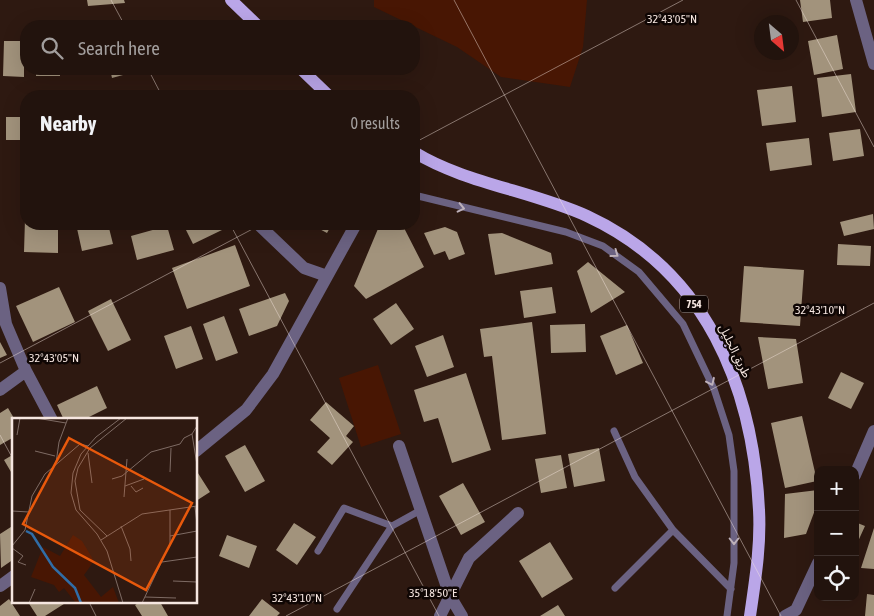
<!DOCTYPE html>
<html lang="en">
<head>
<meta charset="utf-8">
<style>
	:root { --surface:#22130d; --page:#2a1c16; --text:#f1f3f6; --muted:#a29e9d; --line:#3f322e }
	body { margin:0; font-family:"Asap Condensed","Noto Sans Arabic",sans-serif; background:var(--page); color:var(--text) }
	.controls { position:absolute; right:15px; bottom:15px; display:grid; overflow:hidden; border-radius:10px; box-shadow:0 5px 20px #0002 }
	.controls button { width:45px; height:45px; display:grid; place-items:center; padding:0; border:0; border-bottom:1px solid var(--line); background:var(--surface); color:var(--text); font:25px sans-serif }
	.compass { position:absolute; left:754px; top:15px; width:45px; height:45px; border-radius:50%; background:var(--surface); box-shadow:0 5px 20px #0002; rotate:152deg }
	.list { margin:0; padding:0; list-style:none }
	h2 { display:flex; justify-content:space-between; align-items:center; height:65px; margin:0; padding:0 20px; font-size:21px }
	h2 small { font-size:16px; font-weight:400; color:var(--muted) }
	.icon { flex:none; width:28px; height:28px; fill:none; stroke:currentColor; stroke-width:2; stroke-linecap:round; stroke-linejoin:round }
	.map { position:relative; flex:none; width:874px; height:616px; overflow:hidden }
	.search { position:absolute; background:var(--surface); box-shadow:0 5px 20px #0002; left:20px; top:20px; width:400px; height:55px; display:flex; align-items:center; gap:12px; box-sizing:border-box; padding:0 18px; border-radius:20px; color:var(--muted); font-size:19px }
	.panel { position:absolute; background:var(--surface); box-shadow:0 5px 20px #0002; left:20px; top:90px; width:400px; height:140px; border-radius:20px }
	.map>svg:first-child { display:block }
	.green { fill:#481603 }
	.building { fill:#a2937c }
	.lines { fill:none; stroke-linecap:round; stroke-linejoin:round }
	.lane { stroke:#6b6282; stroke-width:7 }
	.street { stroke:#6b6282; stroke-width:12 }
	.primary { stroke:#baa6e8; stroke-width:12 }
	.oneway { stroke:#beb1ba }
	.ticks { fill:none; stroke:#f6e6e0; stroke-width:1; stroke-opacity:0.45 }
	.labels { text-anchor:middle; dominant-baseline:central; stroke-width:5; stroke-linejoin:round; paint-order:stroke }
	.shield { fill:#0f0604; stroke:#b1a39e; stroke-width:1 }
	.shield-label { font-size:11px; font-weight:bold; fill:#f6e6e0 }
	.street-label { font-size:12px; fill:#f6e6e0; stroke:#0f0604 }
	.inset-river { fill:none; stroke:#306da7; stroke-width:2.5 }
	.inset-road { fill:none; stroke:#7e6b64; stroke-width:1 }
	.view { fill:#e8590c; fill-opacity:0.15; stroke:#e8590c; stroke-width:2.5 }
	.inset-edge { fill:none; stroke:#f6e6e0; stroke-width:2.5 }
	.ticks-label { font-size:12px; text-anchor:middle; fill:#f6e6e0; stroke:#0f0604; stroke-width:5; stroke-linejoin:round; paint-order:stroke }
</style>
</head>
<body>
<div class="map">
<svg width="874" height="616" viewBox="0 0 874 616">
	<rect width="100%" height="100%" fill="#2e1911"/>
	<path class="green" d="M374,0H587L583,47L570,87L501,77L457,47L374,7Z
		M378,365L401,434L361,447L339,378Z"/>
	<path class="building" d="M87,0H124L125,3L88,6Z
		M800,0H830L832,18L803,22Z
		M132,21L133,26H114Z
		M837,35L843,69L814,75L808,41Z
		M4,41H24V77L3,76Z
		M36,69H60V76H36Z
		M110,69H145L112,78Z
		M851,74L856,112L822,117L817,78Z
		M792,86L796,122L762,126L757,90Z
		M6,117H26V140H6Z
		M860,129L864,156L833,161L829,133Z
		M809,138L812,165L770,171L766,143Z
		M873,214L874,229L844,236L840,222Z
		M25,219L26,224H58V253L24,252Z
		M76,224H108L113,244L82,251Z
		M183,224H219L222,230L193,244Z
		M310,224H332L327,233Z
		M380,224H402L424,267L366,299L354,286Z
		M167,226L174,250L137,260L131,236Z
		M445,227L457,232L465,254L449,260L445,251L434,255L424,233Z
		M502,233L551,253L553,264L495,275L488,234Z
		M838,244L871,246L870,266L837,265Z
		M235,245L250,286L187,309L172,268Z
		M588,262L625,292L591,313L577,271Z
		M744,266L804,270L800,326L740,322Z
		M59,287L75,322L33,342L16,306Z
		M552,287L556,313L524,318L520,291Z
		M285,293L289,301L277,326L249,336L239,309Z
		M111,299L131,340L108,351L88,311Z
		M396,303L414,329L391,345L373,319Z
		M224,316L238,353L216,361L203,324Z
		M532,322L546,434L502,440L492,356L484,357L480,329Z
		M585,324L586,352L551,353L550,325Z
		M627,325L643,363L616,375L600,336Z
		M191,326L203,359L176,369L164,336Z
		M443,335L454,367L427,377L415,346Z
		M758,337L796,339L803,383L768,389Z
		M0,342L7,355L0,358Z
		M841,372L864,383L851,409L828,398Z
		M466,373L491,450L452,463L438,418L424,422L414,390Z
		M97,386L107,408L83,420H64L57,405Z
		M326,402L354,426L346,436L353,442L332,465L317,452L330,438L310,420Z
		M8,408L15,420L14,437L0,445V413Z
		M802,416L817,481L785,488L771,423Z
		M245,445L265,481L245,492L225,456Z
		M599,448L605,481L574,487L568,454Z
		M14,454V477L4,460Z
		M561,455L567,488L541,493L535,459Z
		M196,470L210,492L196,501Z
		M463,483L485,522L461,535L439,496Z
		M818,490V502L806,534L784,538L785,494Z
		M855,522L865,526L855,548Z
		M294,523L316,537L297,565L276,550Z
		M14,525V559L1,568L0,534Z
		M874,528V569L861,568Z
		M227,535L257,546L249,568L219,556Z
		M550,542L573,579L542,598L519,561Z
		M867,594L874,595V616H865Z
		M9,599L20,616H0V606Z
		M262,599L280,613L277,616H249Z
		M28,602H67L45,616H37Z
		M140,602H160L168,616H142L135,605Z
		M558,605L565,616H540Z"/>
	<g class="lines">
		<path class="lane" d="M414,195L566,232L603,246L639,272L683,324L714,389L729,435L734,471V563L727,616
			M614,431L635,477L673,530L731,589
			M318,551L344,508L392,526
			M615,588L673,530
			M337,609L392,526L421,510"/>
		<path class="street" d="M856,0L874,64
			M258,224L304,268L327,276
			M0,288L6,324L26,371L52,420
			M0,390L26,371
			M399,446L450,596L462,616
			M196,451L246,410L273,374L356,224
			M855,475L874,431
			M0,586L14,576
			M440,616L469,558L518,513
			M785,616L796,610L818,563"/>
		<path class="primary" d="M231,0L258,26
			M301,69L329,96
			M414,152C464,183 532,191 587,216C706,271 753,386 759,510C761,546 755,581 750,616"/>
	</g>
	<defs><path id="oneway-chevron" d="M-2-3.5L2.5 0L-2 3.5" fill="none" stroke-width="1.6" stroke-linecap="round" stroke-linejoin="round" transform="scale(1.25)"/></defs>
	<g class="oneway">
		<use href="#oneway-chevron" transform="translate(461 208) rotate(13)"/>
		<use href="#oneway-chevron" transform="translate(615 254) rotate(36)"/>
		<use href="#oneway-chevron" transform="translate(711 382) rotate(65)"/>
		<use href="#oneway-chevron" transform="translate(734 541) rotate(90)"/>
	</g>
	<path class="ticks" d="M111,0L125,26M454,0L781,616M796,0L874,147M148,69L162,96M414,143L683,0M230,224L439,616M0,363L262,224M0,435L14,461M89,602L96,616M286,616L874,303"/>
	<g class="labels">
		<rect class="shield" x="680" y="295.5" width="28" height="17" rx="4"/>
		<g class="shield-label">
			<text x="694" y="304">754</text>
		</g>
		<g class="street-label">
			<text transform="translate(735 351) rotate(64)">طريق الجليل</text>
		</g>
	</g>
	<g transform="translate(12 418)">
		<rect width="185" height="185" fill="#2e1911"/>
		<path d="M61,117L70,123L82,143L72,157L89,179L101,169L107,185H64L52,170L47,174L42,167L19,159L31,129L48,138Z" fill="#481603"/>
		<path class="inset-river" d="M14,113L20,116L41,149L63,170L69,185"/>
		<path class="inset-road" d="M24,0L54,5M109,0L84,19L69,36L61,55L59,75L64,92L85,116L95,133L111,185M185,8L180,16L185,47M5,17L8,0M23,33L43,38M76,35L80,65M44,45L47,24L56,0M158,54L159,30M100,61L110,58L139,34L168,26L172,20L180,16M113,68L132,61M119,68L124,74L131,70M112,79L115,41M183,89L185,106M0,93L17,94M109,108L118,131L119,143M95,118L68,92L63,63L66,50L78,30L115,0M158,118L185,113M89,122L130,96L185,88M0,128L13,112L20,78L33,56L68,26L76,28M0,130L11,138L6,144L14,147M150,144L185,139M161,163L185,164M133,179L164,180M17,185L23,171M130,185L158,126V92"/>
		<path class="view" d="M57,20L180,85L134,172L11,106Z"/>
		<rect width="185" height="185" class="inset-edge"/>
	</g>
	<g class="ticks-label">
		<text x="672" y="23">32°43'05"N</text>
		<text x="820" y="314">32°43'10"N</text>
		<text x="54" y="362">32°43'05"N</text>
		<text x="433" y="597">35°18'50"E</text>
		<text x="297" y="602">32°43'10"N</text>
	</g>
</svg>
<div class="controls">
<button>+</button>
<button>−</button>
<button><svg class="icon" aria-label="locate" viewBox="0 0 24 24"><circle cx="12" cy="12" r="6"/><path d="M12 2v4M12 18v4M2 12h4M18 12h4"/></svg></button>
</div>
<svg class="compass" viewBox="-18 -18 36 36"><path d="M0-13l5 13h-10z" fill="#e53935"/><path d="M0 13l5-13h-10z" fill="#a29e9d"/></svg>
<div class="search"><svg class="icon" aria-label="search" viewBox="0 0 24 24"><circle cx="10" cy="10" r="6"/><path d="M15 15l6 6"/></svg>Search here</div>
<section class="panel">
<h2>Nearby<small>0 results</small></h2>
<ul class="list">
</ul>
</section>
</div>
</body>
</html>
